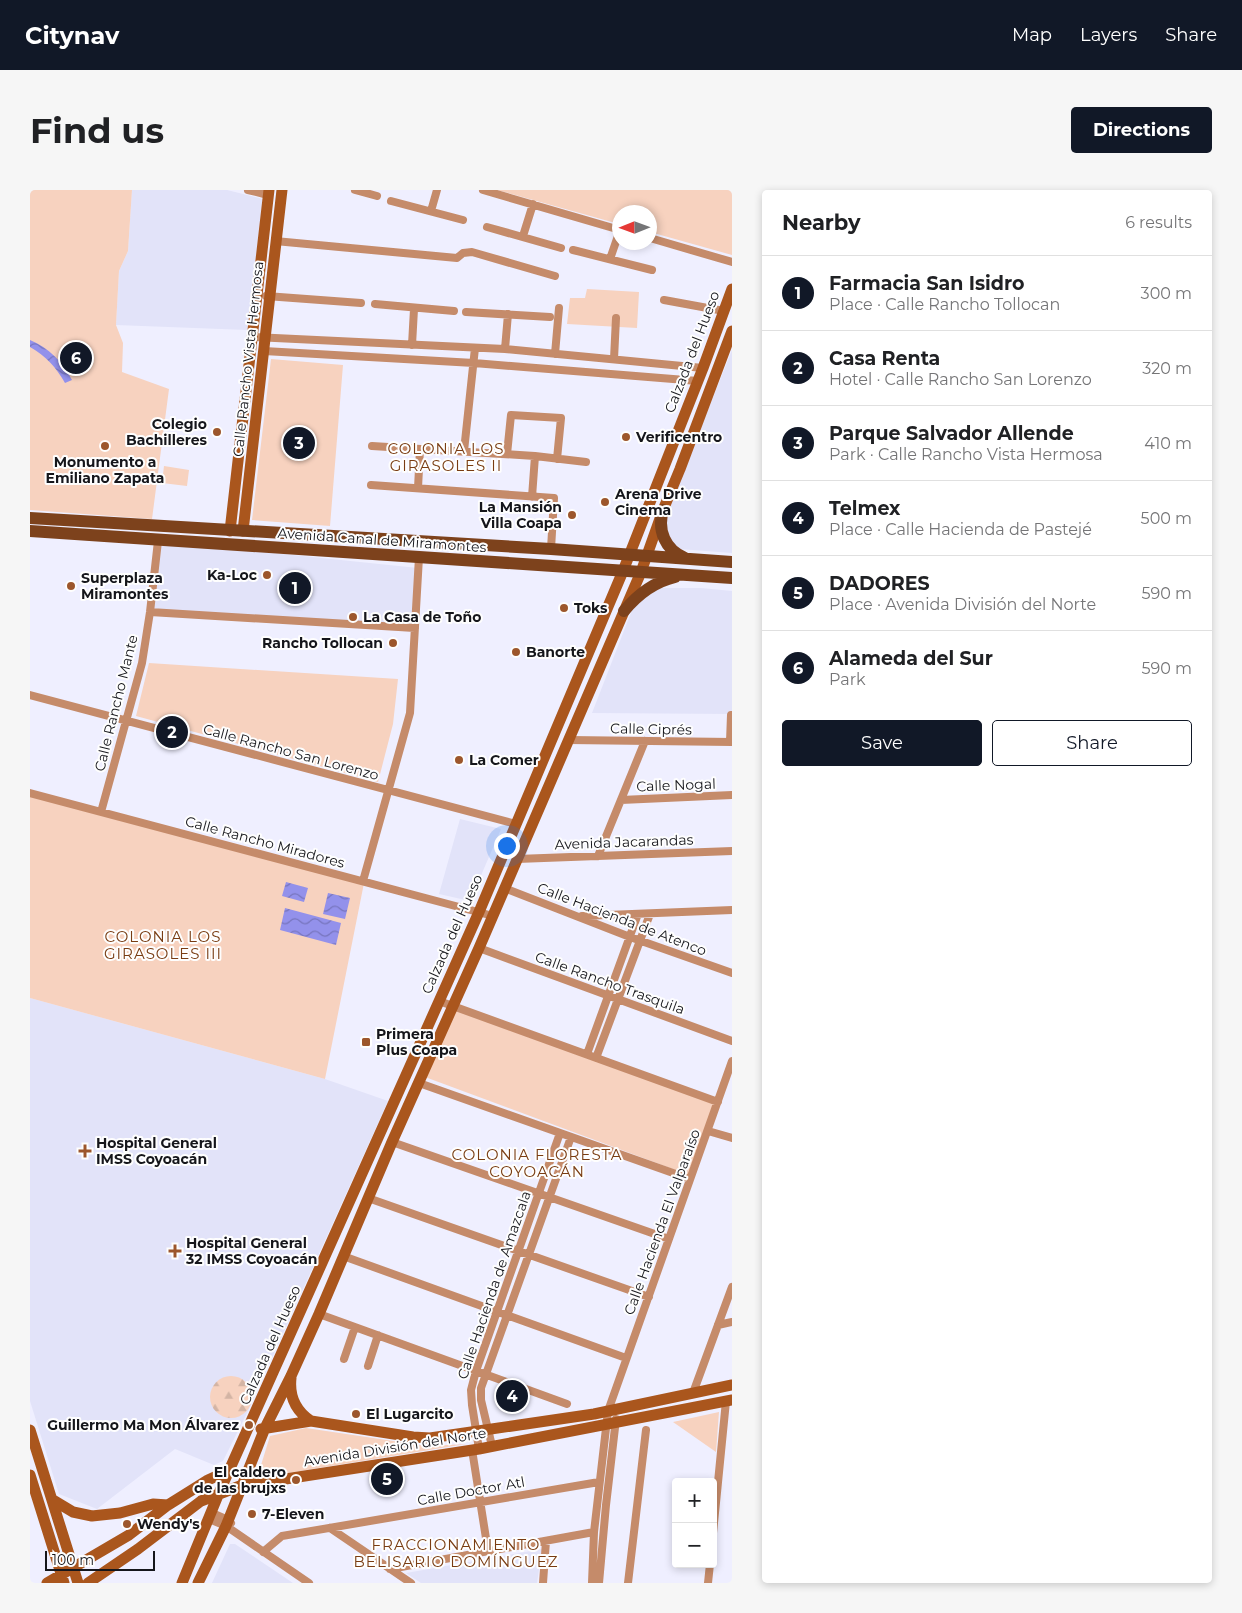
<!DOCTYPE html>
<html lang="en">
<head>
<meta charset="utf-8">
<style>
	:root { --surface:#fff; --page:#f6f6f6; --text:#202124; --muted:#757577; --line:#e0e0e0; --accent:#111827 }
	body { margin:0; font-family:Montserrat,sans-serif; background:var(--page); color:var(--text) }
	.controls { position:absolute; right:15px; bottom:15px; display:grid; overflow:hidden; border-radius:5px; box-shadow:0 2px 8px #0003 }
	.controls button { width:45px; height:45px; display:grid; place-items:center; padding:0; border:0; border-bottom:1px solid var(--line); background:var(--surface); color:var(--text); font:25px sans-serif }
	.compass { position:absolute; left:582px; top:15px; width:45px; height:45px; border-radius:50%; background:var(--surface); box-shadow:0 2px 8px #0003; rotate:269deg }
	.scale { position:absolute; left:15px; bottom:12px; width:110px; box-sizing:border-box; padding-left:5px; border:2px solid #15161b; border-top:0; font-size:14px; line-height:18px; white-space:nowrap; color:#15161b; -webkit-text-stroke:4px #fefefe; paint-order:stroke }
	.you { position:absolute; left:476px; top:655px; width:18px; height:18px; margin:-12px; border:4px solid #fff; border-radius:50%; background:#1a73e8; box-shadow:0 0 0 8px #1a73e833 }
	.badge { display:grid; place-items:center; width:32px; height:32px; border-radius:50%; background:var(--accent); color:#fff; font-size:16px; font-weight:700 }
	.pin { position:absolute; translate:-50% -50%; border:2px solid #fff; box-shadow:0 1px 5px #0006 }
	.list { margin:0; padding:0; list-style:none }
	h2 { display:flex; justify-content:space-between; align-items:center; height:65px; margin:0; padding:0 20px; font-size:21px }
	h2 small { font-size:16px; font-weight:400; color:var(--muted) }
	.list li { display:grid; grid-template-columns:32px 1fr auto; gap:15px; align-items:center; box-sizing:border-box; height:75px; padding:0 20px; border-top:1px solid var(--line) }
	.list b { display:block; font-size:19px; white-space:nowrap }
	.list p { margin:0; font-size:16px; white-space:nowrap; color:var(--muted) }
	.list em { font-size:16px; font-style:normal; color:var(--muted) }
	.actions { display:flex; gap:10px; padding:15px 20px }
	.actions a { flex:1; padding:11px 0; border:1px solid var(--accent); border-radius:5px; text-align:center; font-size:18px; color:var(--accent) }
	.actions .main { background:var(--accent); color:#fff }
	.map { position:relative; flex:none; width:702px; height:1393px; overflow:hidden; border-radius:5px }
	header { display:flex; align-items:center; gap:30px; box-sizing:border-box; height:70px; padding:0 25px; background:var(--accent); color:#fff }
	header strong { font-size:24px }
	nav { display:flex; gap:28px; margin-inline-start:auto; font-size:18px }
	.intro { display:flex; align-items:center; justify-content:space-between; box-sizing:border-box; height:120px; padding:0 30px }
	h1 { margin:0; font-size:35px }
	.button { padding:12px 22px; border-radius:5px; background:var(--accent); color:#fff; font-size:18px; font-weight:700 }
	main { display:flex; gap:30px; padding:0 30px }
	aside { flex:1; background:var(--surface); border-radius:5px; box-shadow:0 2px 8px #0003 }
	.map>svg:first-child { display:block }
	.built { fill:#e2e3f9 }
	.forest { fill:url(#forest-firs) }
	.green { fill:#f7d2bf }
	.water { fill:url(#water-waves) }
	.lines { fill:none; stroke-linecap:round; stroke-linejoin:round }
	.street { stroke:#c58b6a; stroke-width:8 }
	.secondary { stroke:#aa561d; stroke-width:11 }
	.primary { stroke:#7d421c; stroke-width:12 }
	.poi-dot { fill:#9c562c; stroke:#fefefe; stroke-width:2 }
	.labels { text-anchor:middle; dominant-baseline:central; stroke-width:4; stroke-linejoin:round; paint-order:stroke }
	.street-label { font-size:14px; fill:#15161b; stroke:#fefefe }
	.poi-label { font-size:14px; font-weight:bold; fill:#15161b; stroke:#fefefe; text-anchor:start }
	.neighbourhood-label { font-size:15px; letter-spacing:1px; fill:#793c12; stroke:#fefefe }
</style>
</head>
<body>
<header>
<strong>Citynav</strong>
<nav><a>Map</a><a>Layers</a><a>Share</a></nav>
</header>
<div class="intro"><h1>Find us</h1><a class="button">Directions</a></div>
<main>
<div class="map">
<svg width="702" height="1393" viewBox="0 0 702 1393">
	<defs>
		<pattern id="forest-firs" width="22" height="20" patternUnits="userSpaceOnUse" patternTransform="scale(1.25)"><rect width="22" height="20" fill="#f7d2bf"/><path d="M5 1l3.5 6h-7zM16 11l3.5 6h-7z" fill="#d3b4a4"/></pattern>
		<pattern id="water-waves" width="16" height="10" patternUnits="userSpaceOnUse" patternTransform="scale(1.25)"><rect width="16" height="10" fill="#9391eb"/><path d="M0 5q4-4 8 0t8 0" fill="none" stroke="#7775be"/></pattern>
	</defs>
	<rect width="100%" height="100%" fill="#efefff"/>
	<path class="built" d="M102,0H197L233,9L217,140L86,135L89,81L98,61Z
		M702,160V363L649,359L637,349L635,327Z
		M128,351L388,378L383,442L120,420Z
		M631,398H671L702,401V524L562,523L602,420L611,409Z
		M430,629L471,639L440,711L409,704Z
		M0,808L295,889L358,911L218,1221L193,1271L184,1275L145,1259L67,1319L29,1304L0,1211Z
		M200,1354H205L263,1393H182Z
		M512,1359L507,1393H391L376,1383Z"/>
	<path class="forest" d="M180 1207a21 21 0 1 1 42 0a21 21 0 1 1-42 0Z"/>
	<path class="green" d="M0,0H102L98,61L89,81L86,135L93,153L92,182L139,199L122,329L0,320Z
		M467,0H702V65L620,42V22H590L589,34Z
		M557,99L609,102L607,138L537,134L540,108H555Z
		M241,169L313,175L300,336L222,330Z
		M134,276L159,280L157,296L132,293Z
		M119,473L368,489L363,534L348,592L106,526Z
		M0,606L334,693L295,889L0,808Z
		M427,819L684,914L659,985L395,887Z
		M689,1222L686,1262L643,1232Z
		M276,1238L397,1256L436,1254L227,1288L240,1246Z"/>
	<path class="water" d="M0,150C19,158 32,171 42,190L35,193C26,177 16,166 0,157Z
		M256,692L278,698L274,712L252,706Z
		M298,703L320,708L315,729L293,724Z
		M255,718L311,733L306,755L250,740Z"/>
	<g class="lines">
		<path class="street" d="M218,0L238,5
			M325,0L347,6
			M453,0L590,40
			M361,11L433,30
			M401,21L407,0
			M457,37L531,58
			M493,46L503,14
			M620,48L702,72
			M245,51L427,68L433,63L442,62L525,86
			M543,60L622,80
			M580,69L590,40
			M236,106L331,113
			M634,110L694,121
			M345,114L424,121
			M436,122L520,127
			M222,147L475,159L673,178
			M382,155L384,119
			M475,159L478,124
			M234,161L444,173L668,191
			M525,164L529,118
			M584,169L586,128
			M342,256L505,266L556,272
			M434,261L445,158
			M477,264L481,225L531,228L527,269
			M341,295L524,308L521,359
			M388,298L390,259
			M502,307L505,266
			M120,422L385,438
			M0,505L486,634
			M539,550L702,552
			M700,552L701,525
			M0,603L463,726
			M591,610L702,605
			M71,622L112,473L120,422L128,351
			M568,666L615,551
			M487,669L702,661
			M333,691L380,523L389,367
			M474,698L600,747L702,783
			M552,726L702,720
			M449,758L702,851
			M409,811L688,912
			M557,864L608,724
			M566,868L620,724
			M389,893L660,989
			M678,941L702,948
			M362,952L639,1049
			M338,1008L619,1107
			M313,1066L596,1168
			M289,1124L537,1214
			M688,1135L702,1132
			M314,1169L325,1137
			M338,1176L348,1145
			M663,1203L702,1097
			M462,1256L451,1210V1198L541,947
			M449,1259L442,1215L441,1200L446,1181L530,943
			M443,1266L458,1361
			M182,1323L198,1330L201,1333
			M179,1329L196,1336L279,1393
			M300,1338L381,1393
			M683,1343L696,1211
			M233,1362L252,1346L569,1292
			M360,1379L564,1342
			M513,1393L516,1351
			M562,1393L564,1342L578,1221L702,871
			M569,1393L576,1315L586,1229
			M598,1393L616,1240
			M678,1393L680,1374"/>
		<path class="secondary" d="M200,341L239,0
			M213,341L252,0
			M261,1188C259,1206 266,1221 281,1231
			M231,1239L281,1231L383,1247L400,1248L564,1224L702,1195
			M0,1240L48,1393
			M0,1285L34,1393
			M23,1310L43,1322L62,1326L90,1323L123,1314L138,1315
			M17,1393L99,1345L138,1315L178,1290L200,1280
			M58,1393L108,1359L171,1311L210,1296L449,1259L702,1210
			M152,1393L189,1303L449,722L593,381L673,178L702,99
			M168,1393L196,1336L235,1238L261,1186L289,1124L362,952L449,758L611,382L633,320L650,279L702,141"/>
		<path class="primary" d="M633,320C627,340 635,360 655,368
			M0,328L521,359L702,372
			M0,341L702,388
			M594,421C608,404 624,392 645,387"/>
	</g>
	<g class="poi-dot">
		<circle cx="187" cy="242" r="5"/>
		<circle cx="596" cy="247" r="5"/>
		<circle cx="75" cy="256" r="5"/>
		<circle cx="575" cy="312" r="5"/>
		<circle cx="542" cy="325" r="5"/>
		<circle cx="237" cy="385" r="5"/>
		<circle cx="41" cy="396" r="5"/>
		<circle cx="534" cy="418" r="5"/>
		<circle cx="323" cy="427" r="5"/>
		<circle cx="363" cy="453" r="5"/>
		<circle cx="486" cy="462" r="5"/>
		<circle cx="429" cy="570" r="5"/>
		<rect x="331" y="847" width="10" height="10" rx="2.5"/>
		<path d="M52.5 953.5h5v5h5v5h-5v5h-5v-5h-5v-5h5z"/>
		<path d="M142.5 1053.5h5v5h5v5h-5v5h-5v-5h-5v-5h5z"/>
		<circle cx="326" cy="1224" r="5"/>
		<circle cx="219" cy="1235" r="5"/>
		<circle cx="266" cy="1290" r="5"/>
		<circle cx="222" cy="1324" r="5"/>
		<circle cx="97" cy="1334" r="5"/>
	</g>
	<g class="labels">
		<g class="street-label">
			<text transform="translate(662 162) rotate(-69)">Calzada del Hueso</text>
			<text transform="translate(218 169) rotate(-84)">Calle Rancho Vista Hermosa</text>
			<text transform="translate(352 350) rotate(4)">Avenida Canal de Miramontes</text>
			<text transform="translate(86 513) rotate(-76)">Calle Rancho Mante</text>
			<text transform="translate(621 539) rotate(1)">Calle Ciprés</text>
			<text transform="translate(261 562) rotate(15)">Calle Rancho San Lorenzo</text>
			<text transform="translate(646 595) rotate(-2)">Calle Nogal</text>
			<text transform="translate(235 652) rotate(15)">Calle Rancho Miradores</text>
			<text transform="translate(594 652) rotate(-2)">Avenida Jacarandas</text>
			<text transform="translate(592 729) rotate(21)">Calle Hacienda de Atenco</text>
			<text transform="translate(422 744) rotate(-66)">Calzada del Hueso</text>
			<text transform="translate(580 793) rotate(20)">Calle Rancho Trasquila</text>
			<text transform="translate(632 1032) rotate(-70)">Calle Hacienda El Valparaíso</text>
			<text transform="translate(464 1095) rotate(-71)">Calle Hacienda de Amazcala</text>
			<text transform="translate(240 1155) rotate(-66)">Calzada del Hueso</text>
			<text transform="translate(365 1257) rotate(-9)">Avenida División del Norte</text>
			<text transform="translate(441 1301) rotate(-10)">Calle Doctor Atl</text>
		</g>
		<g class="poi-label">
			<text x="177" y="234" text-anchor="end">Colegio<tspan x="177" dy="16">Bachilleres</tspan></text>
			<text x="606" y="247">Verificentro</text>
			<text x="75" y="272" text-anchor="middle">Monumento a<tspan x="75" dy="16">Emiliano Zapata</tspan></text>
			<text x="585" y="304">Arena Drive<tspan x="585" dy="16">Cinema</tspan></text>
			<text x="532" y="317" text-anchor="end">La Mansión<tspan x="532" dy="16">Villa Coapa</tspan></text>
			<text x="227" y="385" text-anchor="end">Ka-Loc</text>
			<text x="51" y="388">Superplaza<tspan x="51" dy="16">Miramontes</tspan></text>
			<text x="544" y="418">Toks</text>
			<text x="333" y="427">La Casa de Toño</text>
			<text x="353" y="453" text-anchor="end">Rancho Tollocan</text>
			<text x="496" y="462">Banorte</text>
			<text x="439" y="570">La Comer</text>
			<text x="346" y="844">Primera<tspan x="346" dy="16">Plus Coapa</tspan></text>
			<text x="66" y="953">Hospital General<tspan x="66" dy="16">IMSS Coyoacán</tspan></text>
			<text x="156" y="1053">Hospital General<tspan x="156" dy="16">32 IMSS Coyoacán</tspan></text>
			<text x="336" y="1224">El Lugarcito</text>
			<text x="209" y="1235" text-anchor="end">Guillermo Ma Mon Álvarez</text>
			<text x="256" y="1282" text-anchor="end">El caldero<tspan x="256" dy="16">de las brujxs</tspan></text>
			<text x="232" y="1324">7-Eleven</text>
			<text x="107" y="1334">Wendy's</text>
		</g>
		<g class="neighbourhood-label">
			<text x="416" y="258">COLONIA LOS<tspan x="416" dy="17">GIRASOLES II</tspan></text>
			<text x="133" y="746">COLONIA LOS<tspan x="133" dy="17">GIRASOLES III</tspan></text>
			<text x="507" y="964">COLONIA FLORESTA<tspan x="507" dy="17">COYOACÁN</tspan></text>
			<text x="426" y="1354">FRACCIONAMIENTO<tspan x="426" dy="17">BELISARIO DOMÍNGUEZ</tspan></text>
		</g>
	</g>
</svg>
<div class="controls">
<button>+</button>
<button>−</button>
</div>
<svg class="compass" viewBox="-18 -18 36 36"><path d="M0-13l5 13h-10z" fill="#e53935"/><path d="M0 13l5-13h-10z" fill="#757577"/></svg>
<div class="scale">100 m</div>
<div class="you"></div>
<div class="pin badge" style="left:265px;top:398px">1</div>
<div class="pin badge" style="left:142px;top:542px">2</div>
<div class="pin badge" style="left:269px;top:253px">3</div>
<div class="pin badge" style="left:482px;top:1206px">4</div>
<div class="pin badge" style="left:357px;top:1289px">5</div>
<div class="pin badge" style="left:46px;top:168px">6</div>
</div>
<aside>
<h2>Nearby<small>6 results</small></h2>
<ul class="list">
<li><span class="badge">1</span><div><b>Farmacia San Isidro</b><p>Place · Calle Rancho Tollocan</p></div><em>300 m</em></li>
<li><span class="badge">2</span><div><b>Casa Renta</b><p>Hotel · Calle Rancho San Lorenzo</p></div><em>320 m</em></li>
<li><span class="badge">3</span><div><b>Parque Salvador Allende</b><p>Park · Calle Rancho Vista Hermosa</p></div><em>410 m</em></li>
<li><span class="badge">4</span><div><b>Telmex</b><p>Place · Calle Hacienda de Pastejé</p></div><em>500 m</em></li>
<li><span class="badge">5</span><div><b>DADORES</b><p>Place · Avenida División del Norte</p></div><em>590 m</em></li>
<li><span class="badge">6</span><div><b>Alameda del Sur</b><p>Park</p></div><em>590 m</em></li>
</ul>
<div class="actions"><a class="main">Save</a><a>Share</a></div>
</aside>
</main>
</body>
</html>
